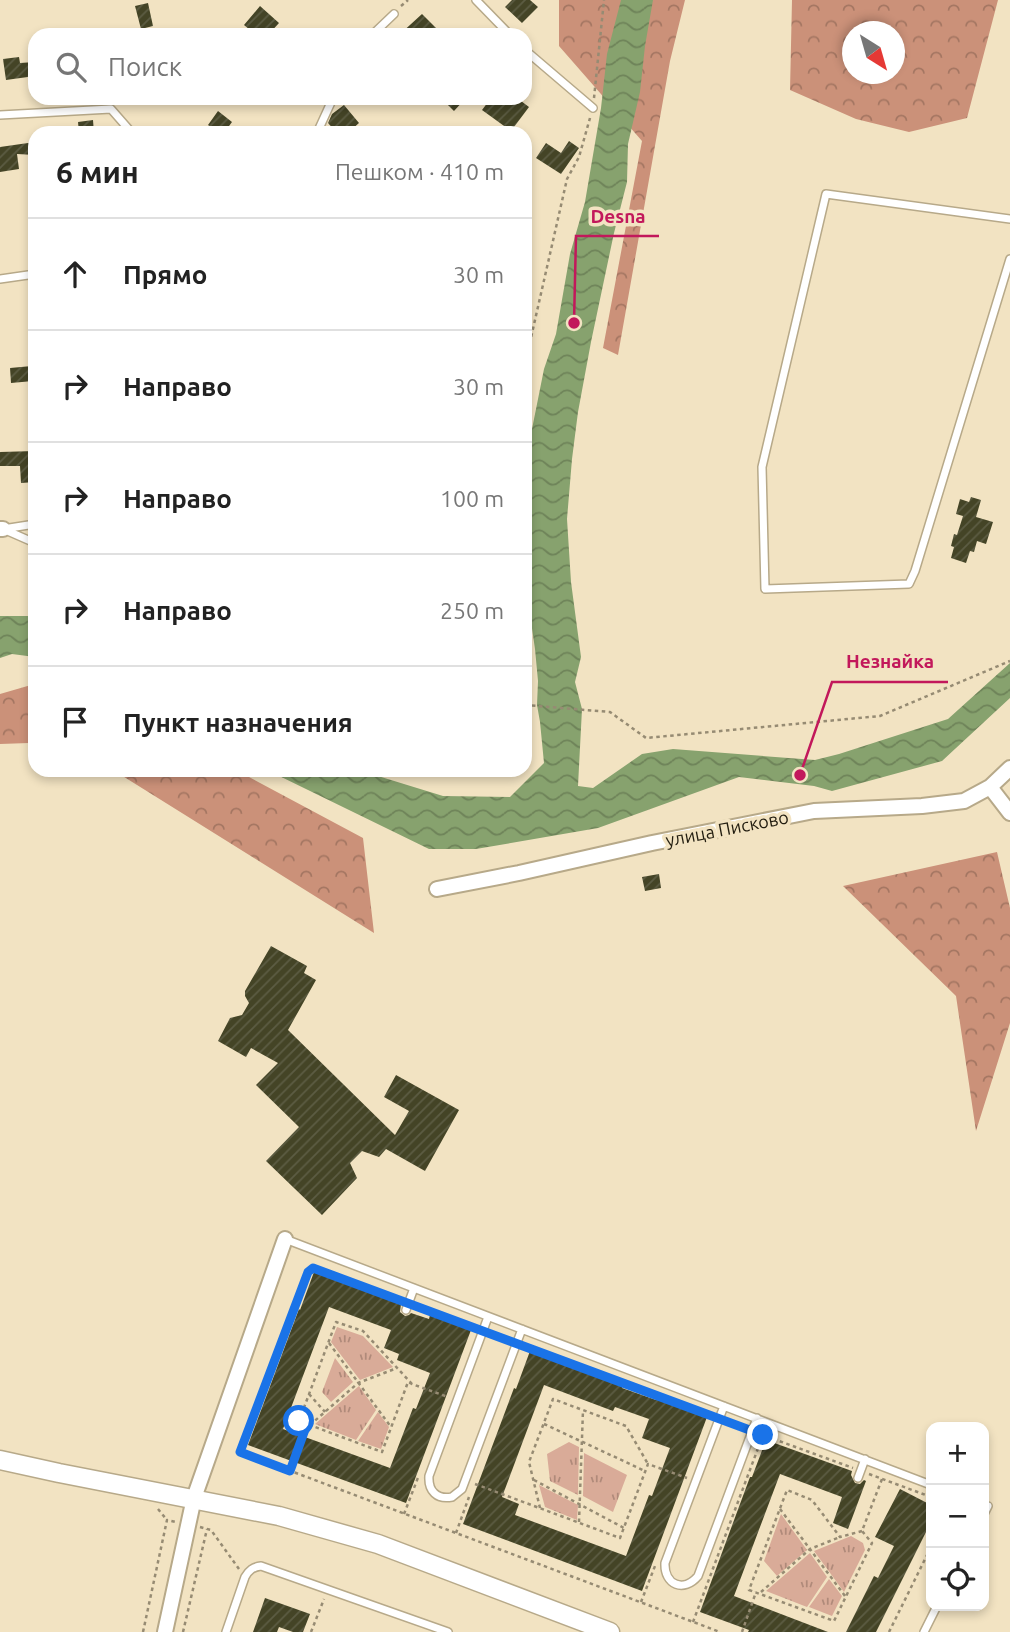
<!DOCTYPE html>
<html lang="ru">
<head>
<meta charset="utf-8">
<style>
	:root { --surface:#fff; --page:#f6f6f6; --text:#222; --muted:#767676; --line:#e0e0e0 }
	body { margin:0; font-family:Ubuntu,sans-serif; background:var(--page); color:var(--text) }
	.controls { position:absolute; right:21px; bottom:21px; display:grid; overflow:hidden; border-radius:14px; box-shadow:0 4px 10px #0003 }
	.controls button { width:63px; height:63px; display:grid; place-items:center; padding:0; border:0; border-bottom:2px solid var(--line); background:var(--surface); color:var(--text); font:35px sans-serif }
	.compass { position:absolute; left:842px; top:21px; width:63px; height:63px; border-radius:50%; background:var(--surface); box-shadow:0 4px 10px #0003; rotate:143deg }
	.stop { position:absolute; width:21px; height:21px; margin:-16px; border:5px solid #1a73e8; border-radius:50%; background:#fff }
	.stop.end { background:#1a73e8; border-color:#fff; box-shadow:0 2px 7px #0008 }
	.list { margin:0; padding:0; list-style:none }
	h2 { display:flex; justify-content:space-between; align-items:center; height:91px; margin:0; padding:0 28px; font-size:30px }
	h2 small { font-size:23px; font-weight:400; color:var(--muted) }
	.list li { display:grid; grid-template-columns:46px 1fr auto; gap:21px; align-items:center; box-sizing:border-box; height:112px; padding:0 28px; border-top:2px solid var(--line) }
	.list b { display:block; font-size:26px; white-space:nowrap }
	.list em { font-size:23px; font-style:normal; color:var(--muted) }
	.icon { flex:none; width:38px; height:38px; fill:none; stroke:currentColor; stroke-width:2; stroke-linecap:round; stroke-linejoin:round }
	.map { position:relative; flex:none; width:1010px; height:1632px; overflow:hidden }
	.search { position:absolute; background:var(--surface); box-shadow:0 4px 10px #0003; left:28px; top:28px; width:504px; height:77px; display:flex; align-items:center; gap:18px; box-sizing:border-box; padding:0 24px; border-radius:21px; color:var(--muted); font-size:26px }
	.panel { position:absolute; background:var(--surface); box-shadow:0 4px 10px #0003; left:28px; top:126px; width:504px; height:651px; border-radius:21px }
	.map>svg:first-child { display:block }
	.grass { fill:url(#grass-tufts) }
	.forest { fill:url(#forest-crowns); fill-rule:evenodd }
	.water { fill:url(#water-waves) }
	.building { fill:url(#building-hatch); fill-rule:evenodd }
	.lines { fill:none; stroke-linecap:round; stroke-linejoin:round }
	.service-casing { stroke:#b7a989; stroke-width:10 }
	.minor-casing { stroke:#b7a989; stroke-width:18 }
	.tertiary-casing { stroke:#b7a989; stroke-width:21 }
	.path { stroke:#968b73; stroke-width:2.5; stroke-dasharray:3.5 3.5; stroke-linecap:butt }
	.service { stroke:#fff; stroke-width:7 }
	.minor { stroke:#fff; stroke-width:14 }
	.tertiary { stroke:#fff; stroke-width:18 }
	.route { stroke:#1a73e8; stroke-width:9 }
	.labels { text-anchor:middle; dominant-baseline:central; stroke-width:7; stroke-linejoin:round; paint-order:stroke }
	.street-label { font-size:18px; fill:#211c0f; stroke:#f2e3c2 }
	.leader { fill:none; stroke:#c2185b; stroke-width:2.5 }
	.callout-dot { fill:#c2185b; stroke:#f2e3c2; stroke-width:2.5 }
	.callout-label { font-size:19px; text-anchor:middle; font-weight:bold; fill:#c2185b; stroke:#f2e3c2; stroke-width:7; stroke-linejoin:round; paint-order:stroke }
</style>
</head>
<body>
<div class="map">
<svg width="1010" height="1632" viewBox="0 0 1010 1632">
	<defs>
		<pattern id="grass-tufts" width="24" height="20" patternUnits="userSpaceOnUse" patternTransform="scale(1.75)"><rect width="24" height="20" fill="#d9ab98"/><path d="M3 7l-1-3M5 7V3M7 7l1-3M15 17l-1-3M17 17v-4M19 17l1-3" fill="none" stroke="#b08a7a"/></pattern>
		<pattern id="forest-crowns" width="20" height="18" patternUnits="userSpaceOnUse" patternTransform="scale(1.75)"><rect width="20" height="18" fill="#cb9179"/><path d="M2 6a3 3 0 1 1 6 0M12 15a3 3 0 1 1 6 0" fill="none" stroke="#a47662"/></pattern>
		<pattern id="water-waves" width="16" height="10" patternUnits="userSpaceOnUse" patternTransform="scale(1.75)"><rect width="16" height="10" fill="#87a26e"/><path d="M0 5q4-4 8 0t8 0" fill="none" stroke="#6e8359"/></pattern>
		<pattern id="building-hatch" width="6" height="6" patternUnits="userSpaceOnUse" patternTransform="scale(1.75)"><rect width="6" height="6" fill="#444426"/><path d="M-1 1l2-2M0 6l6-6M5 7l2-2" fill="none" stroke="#5c5c43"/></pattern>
	</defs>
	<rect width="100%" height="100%" fill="#f2e3c2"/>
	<path class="grass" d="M337,1327L363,1336L393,1367L360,1380L331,1342Z
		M335,1358L353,1382L331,1402L322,1392Z
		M359,1386L376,1410L356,1440L315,1424Z
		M378,1412L389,1427L381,1449L358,1441Z
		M569,1442L579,1447L578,1495L550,1481L547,1454Z
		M584,1453L627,1475L613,1512L583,1496Z
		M539,1485L578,1505L577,1520L545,1507Z
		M781,1514L807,1550L777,1576L764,1561Z
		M851,1536L863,1543L865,1550L844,1592L814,1551Z
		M810,1553L827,1577L807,1607L766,1591Z
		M829,1579L842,1596L832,1616L809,1607Z"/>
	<path class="forest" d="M559,0H685L670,61L618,355L603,348L642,141L559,46Z
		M792,0H998L967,118L909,132L856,119L790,90ZM852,32H894V74H852Z
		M31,685L35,686V744L29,743L0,744V694Z
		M113,770H236L363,838L374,933Z
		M997,852L1010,908V1023L976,1131L956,996L843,886Z"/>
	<path class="water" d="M621,0H653L645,46L640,92L628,144L627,182L614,233L591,342L578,412L572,459L567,519L571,582L581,657L575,682L582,709L578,786L593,788L642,754L673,749L815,760L839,754L948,719L1010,663V698L942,761L832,791L814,786L739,777L598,828L476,849H429L267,770H367L378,776L443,796L510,797L544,763L540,722L537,705L538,681L535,649L526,587L525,496L531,469L529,444L544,369L556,334L570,254L585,202L601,108L607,54Z
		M0,616H35V657L12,654L0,658Z"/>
	<path class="building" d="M512,0H530L538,7L522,23L505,7Z
		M148,3L153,26L141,29L135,6Z
		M260,6L279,23L268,35H256L244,25Z
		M422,14L438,30L433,35H399Z
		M19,57L20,63L35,62V76L6,80L3,59Z
		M441,98H466L454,111Z
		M491,98H517L529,107L511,131L482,110Z
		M344,105L359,123L348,133H337L328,123L332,114Z
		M218,111L232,122L224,133H219L208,125Z
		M93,120L94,133H79L78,122Z
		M569,141L579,148L561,174L536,158L546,143L561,153Z
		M35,142V155L17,154L19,169L0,172V147Z
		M32,366L33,381L11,383L10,368Z
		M35,451V482L21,483L20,466H0V452Z
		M971,497L981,500L976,517L993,522L986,544L977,541L974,552L970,551L966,563L951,558L954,547L951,546L954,534L957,535L963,516L956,514L960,499L969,502Z
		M659,874L661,888L645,891L642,877Z
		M271,946L307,966L304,973L316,980L288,1030L395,1135L409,1111L384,1097L396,1075L459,1110L425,1171L386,1149L379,1157L362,1151L350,1163L357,1178L322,1215L266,1161L299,1127L256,1085L278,1063L251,1048L246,1057L218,1041L230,1018L242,1015L249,1003L245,996V991Z
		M314,1272L401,1304L400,1312L405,1316L409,1315L411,1313L429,1319L430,1315L471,1330L406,1503L248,1445L299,1309L300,1310ZM329,1307L391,1330L384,1348L399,1354L397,1360L430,1373L416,1409L413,1408L390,1468L283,1429Z
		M530,1351L623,1385L622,1388L656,1400L657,1398L707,1417L642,1591L463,1524L514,1388L516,1389ZM544,1385L613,1411L615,1407L649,1419L642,1438L670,1448L652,1496L649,1495L626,1556L515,1515L519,1504L502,1497Z
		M766,1440L852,1471L851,1475L855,1483L860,1484L864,1480L866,1481L848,1529L833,1523L842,1497L780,1474L734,1596L828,1632H748L749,1630L700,1612L750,1477H752Z
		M900,1489L931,1505V1522L876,1632H846L874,1576L878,1578L894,1546L875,1537Z
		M265,1598L310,1614L303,1632H293L279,1627L277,1632H253Z"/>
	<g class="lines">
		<g class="service-casing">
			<path id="service" d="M476,0L510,35
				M372,35L394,14
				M525,50L593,108
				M0,115L111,109L132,133
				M317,133L333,98
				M1010,219L826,194L762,467L765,589L909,584L915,571L1010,259
				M0,279L35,274
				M3,529L35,543
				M3,529L35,524
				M285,1239L931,1485
				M406,1310L414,1288
				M488,1317L429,1476C428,1491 437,1500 452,1497L462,1489L522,1329
				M724,1406L665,1563C664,1585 684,1593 698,1576L757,1418
				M858,1478L865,1459
				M984,1505L988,1506L984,1514
				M226,1632L245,1577C249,1570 253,1567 261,1566L448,1632
				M924,1632L937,1606"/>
		</g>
		<g class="minor-casing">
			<path id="minor" d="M0,529H3
				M990,787L1010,813
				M437,889L519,873L652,843L814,811L922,806L964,801L990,787L1010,768
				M165,1632L194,1498L285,1239"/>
		</g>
		<g class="tertiary-casing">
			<path id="tertiary" d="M0,1460L59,1473L279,1516L378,1544L610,1632"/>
		</g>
		<path class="path" d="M401,6L408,0
			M594,98L604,0
			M525,364L567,179L579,157L590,118
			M525,705L610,712L646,738L880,716L1010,661
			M400,1300L313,1268L308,1272L240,1452L720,1632
			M416,1306L475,1328
			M491,1334L508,1340
			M329,1343L391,1427
			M524,1346L712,1415
			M412,1384L363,1331L336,1322L299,1421L382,1452L408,1382L412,1384L448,1397
			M309,1394L325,1412
			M728,1421L744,1428
			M544,1424L645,1471
			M310,1425L358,1383L397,1368
			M760,1434L853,1468
			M290,1471L307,1425
			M869,1474L931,1497
			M534,1480L624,1528
			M475,1484L620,1538L648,1464L687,1478
			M540,1508L529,1462L553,1399L626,1426L648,1464
			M158,1509L167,1520
			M780,1509L845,1596
			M404,1514L419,1475
			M579,1522L583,1410
			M200,1527L211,1530L239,1569
			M862,1531L840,1537L812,1500L787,1490L749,1590L834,1621L872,1543L862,1531L882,1479
			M456,1533L469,1497
			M761,1592L810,1549L840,1537
			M641,1602L655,1566
			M693,1622L763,1435
			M143,1632L167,1520L176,1522
			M183,1632L207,1529
			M311,1632L324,1599
			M742,1632L756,1592
			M889,1632L931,1547"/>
		<use href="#service" class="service"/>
		<use href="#minor" class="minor"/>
		<use href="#tertiary" class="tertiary"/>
	</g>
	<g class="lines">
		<path class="route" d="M299,1421L307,1424L290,1471L240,1452L308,1272L313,1268L763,1435"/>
	</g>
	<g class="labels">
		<g class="street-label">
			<text transform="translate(727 828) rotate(-11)">улица Писково</text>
		</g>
	</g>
	<path class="leader" d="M574 323L576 236H659M800 775L832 682H948"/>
	<g class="callout-dot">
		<circle cx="574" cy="323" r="7"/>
		<circle cx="800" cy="775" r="7"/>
	</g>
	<g class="callout-label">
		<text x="618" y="223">Desna</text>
		<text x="890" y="668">Незнайка</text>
	</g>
</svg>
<div class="controls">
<button>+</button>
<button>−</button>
<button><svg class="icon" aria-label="locate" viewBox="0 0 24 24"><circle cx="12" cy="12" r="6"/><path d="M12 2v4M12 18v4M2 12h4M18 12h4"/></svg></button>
</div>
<svg class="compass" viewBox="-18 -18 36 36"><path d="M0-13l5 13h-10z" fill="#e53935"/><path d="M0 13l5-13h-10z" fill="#767676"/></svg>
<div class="stop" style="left:299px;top:1421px"></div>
<div class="stop end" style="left:763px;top:1435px"></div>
<div class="search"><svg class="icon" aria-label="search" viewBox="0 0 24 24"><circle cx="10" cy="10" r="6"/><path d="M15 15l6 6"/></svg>Поиск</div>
<section class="panel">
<h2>6 мин<small>Пешком · 410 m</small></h2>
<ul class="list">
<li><svg class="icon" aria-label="ahead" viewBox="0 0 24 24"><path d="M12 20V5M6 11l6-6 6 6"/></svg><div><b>Прямо</b></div><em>30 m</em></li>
<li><svg class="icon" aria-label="right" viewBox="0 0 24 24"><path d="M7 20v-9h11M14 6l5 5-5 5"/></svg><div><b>Направо</b></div><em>30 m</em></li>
<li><svg class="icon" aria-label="right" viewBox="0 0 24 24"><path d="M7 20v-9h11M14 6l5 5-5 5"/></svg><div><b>Направо</b></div><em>100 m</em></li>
<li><svg class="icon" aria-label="right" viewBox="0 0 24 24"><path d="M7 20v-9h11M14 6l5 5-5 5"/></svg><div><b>Направо</b></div><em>250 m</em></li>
<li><svg class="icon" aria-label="arrive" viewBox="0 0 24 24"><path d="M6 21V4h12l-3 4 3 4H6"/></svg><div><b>Пункт назначения</b></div></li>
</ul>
</section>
</div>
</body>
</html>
